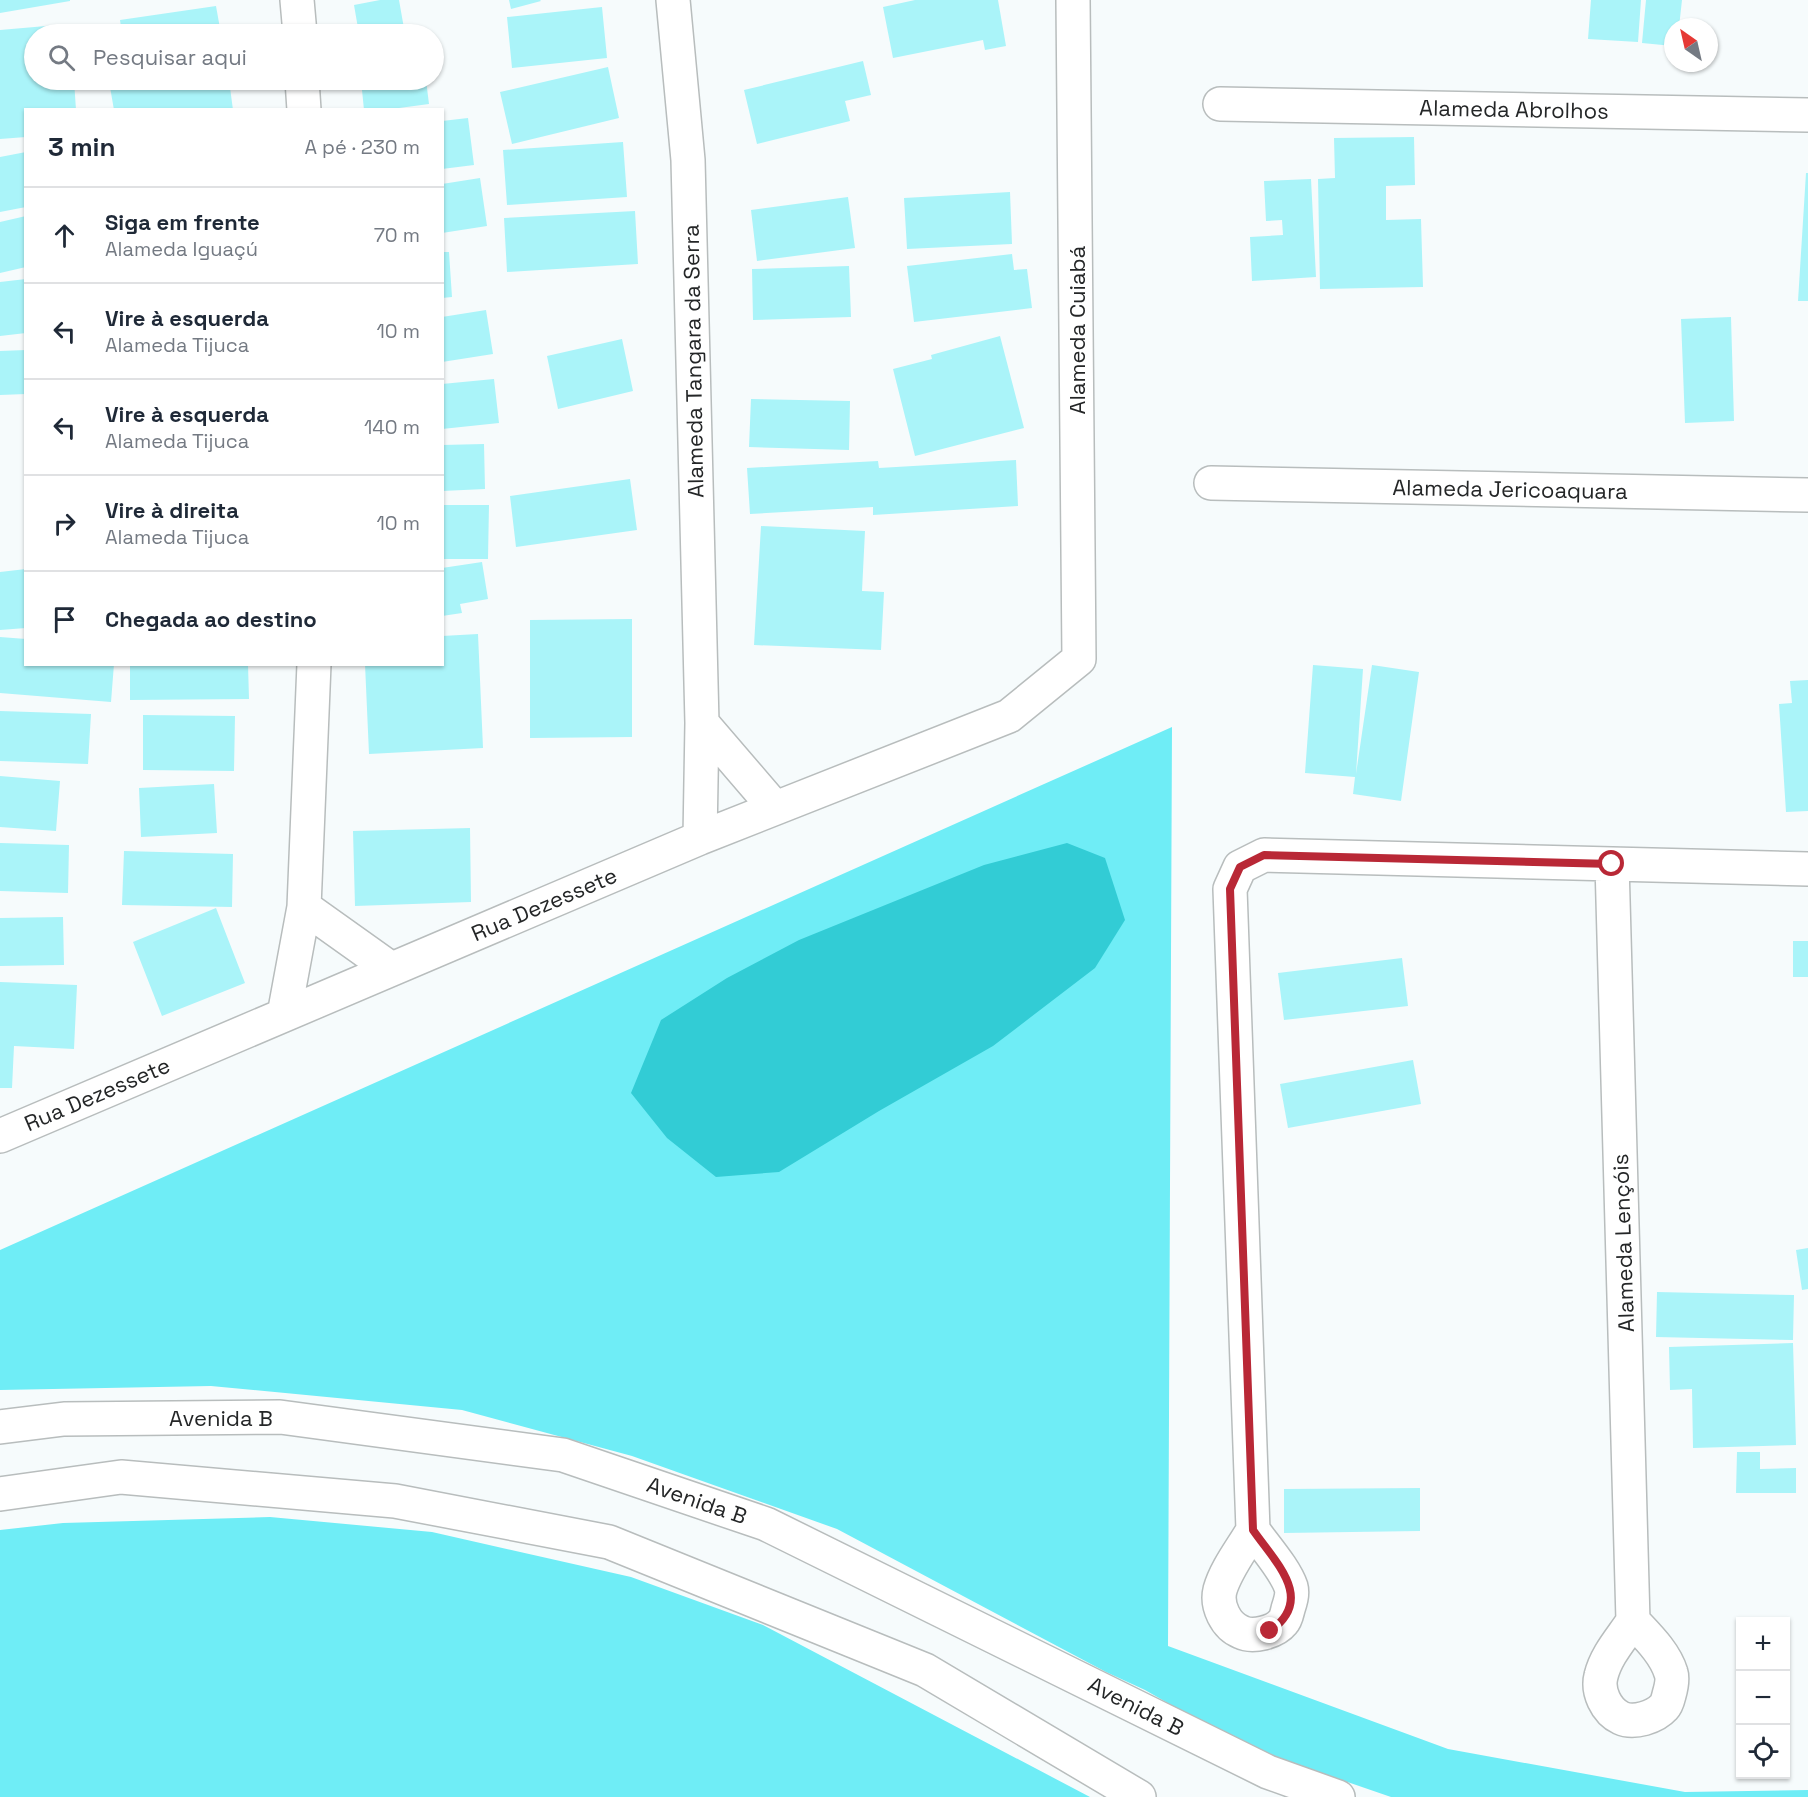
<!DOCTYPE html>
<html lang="pt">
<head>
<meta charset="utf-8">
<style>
	:root { --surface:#fff; --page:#f2f2f3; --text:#1f2937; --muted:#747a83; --line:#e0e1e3 }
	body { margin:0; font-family:"Space Grotesk",sans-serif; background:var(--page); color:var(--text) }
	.controls { position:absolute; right:18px; bottom:18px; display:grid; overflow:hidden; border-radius:0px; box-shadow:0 2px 4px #0004 }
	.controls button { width:54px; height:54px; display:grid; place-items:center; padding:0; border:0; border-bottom:2px solid var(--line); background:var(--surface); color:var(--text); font:30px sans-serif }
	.compass { position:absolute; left:1664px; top:18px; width:54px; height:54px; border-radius:50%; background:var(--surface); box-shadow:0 2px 4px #0004; rotate:326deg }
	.stop { position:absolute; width:18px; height:18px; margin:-14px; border:4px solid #b92836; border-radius:50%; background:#fff }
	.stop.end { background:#b92836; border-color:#fff; box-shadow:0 2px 6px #0008 }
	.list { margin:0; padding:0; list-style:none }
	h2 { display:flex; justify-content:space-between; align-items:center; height:78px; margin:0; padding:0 24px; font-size:26px }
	h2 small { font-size:20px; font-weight:400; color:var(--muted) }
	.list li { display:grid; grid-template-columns:39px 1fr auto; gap:18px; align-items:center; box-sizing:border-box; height:96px; padding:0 24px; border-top:2px solid var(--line) }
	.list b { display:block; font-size:22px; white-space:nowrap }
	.list p { margin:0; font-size:20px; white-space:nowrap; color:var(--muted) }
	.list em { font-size:20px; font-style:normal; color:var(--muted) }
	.icon { flex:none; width:33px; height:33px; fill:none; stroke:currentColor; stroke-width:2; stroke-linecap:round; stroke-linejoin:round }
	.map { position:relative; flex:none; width:1808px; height:1797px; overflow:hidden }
	.search { position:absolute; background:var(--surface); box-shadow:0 2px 4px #0004; left:24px; top:24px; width:420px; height:66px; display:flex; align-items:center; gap:15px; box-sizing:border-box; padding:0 21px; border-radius:33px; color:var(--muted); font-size:22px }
	.panel { position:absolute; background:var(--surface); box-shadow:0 2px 4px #0004; left:24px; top:108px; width:420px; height:558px; border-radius:0px }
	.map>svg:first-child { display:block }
	.green { fill:#6fedf6 }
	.forest { fill:#32ccd5 }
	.building { fill:#aaf4f9 }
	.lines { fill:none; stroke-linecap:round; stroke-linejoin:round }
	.minor-casing { stroke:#b8bdbd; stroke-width:36 }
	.minor { stroke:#fff; stroke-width:33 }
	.route { stroke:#b92836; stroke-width:8 }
	.labels { text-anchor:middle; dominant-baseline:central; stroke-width:6; stroke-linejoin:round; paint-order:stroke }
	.street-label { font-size:22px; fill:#242627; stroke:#fff }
</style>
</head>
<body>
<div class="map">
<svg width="1808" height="1797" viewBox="0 0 1808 1797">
	<rect width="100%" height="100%" fill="#f6fbfc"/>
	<path class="green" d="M1172,727L1168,1646L1448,1749L1685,1792L1808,1790V1797H1391L1243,1746L1145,1690L1106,1672L837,1529L632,1456L462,1410L211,1386L0,1390V1250Z
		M270,1517L432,1532L631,1577L763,1625L1090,1797H0V1530L63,1523Z"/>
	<path class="forest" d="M1067,843L1105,858L1125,920L1095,968L993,1046L879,1111L779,1172L716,1177L667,1138L631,1093L661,1020L727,978L799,940L984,865Z"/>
	<path class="building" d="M0,0H70V1L0,13Z
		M380,0H399L405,34H359L354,5Z
		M509,0H540L541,1L511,9Z
		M915,0H998L1006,46L985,50L983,40L893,58L883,7Z
		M1591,0H1641L1638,42L1588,39Z
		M1646,0H1682L1679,27H1673V46L1642,43Z
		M216,6L221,34H122L120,20Z
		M602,7L607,58L512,68L507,17Z
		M69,24L70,34H34V80H74L76,110H26V137L0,139V30Z
		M863,61L871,95L845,101L850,121L757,144L744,90Z
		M608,67L619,118L512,144L500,92Z
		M162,80H229L233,110H114L110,87Z
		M361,80H426L429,104L384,110H364Z
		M468,118L474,165L442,169V121Z
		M1414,137L1415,185L1386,186V220L1421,219L1423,287L1320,289L1318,179L1335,178L1334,138Z
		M623,142L627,197L507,205L503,150Z
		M26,152V207L0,212V157Z
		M1806,173H1808V301H1798Z
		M480,178L487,226L442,233V184Z
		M1311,179L1316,277L1252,281L1250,237L1283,235L1282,220L1266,221L1264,181Z
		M1010,192L1012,244L907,249L904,198Z
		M848,197L855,248L757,261L751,210Z
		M635,211L638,264L507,272L504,218Z
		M26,216V267L0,273V222Z
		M442,252H449L452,297L442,298Z
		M1012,254L1014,270L1027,269L1032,308L914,322L907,266Z
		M849,266L851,317L753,320L752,269Z
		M26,279V333L0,336V282Z
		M486,310L493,354L442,362V317Z
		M1731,317L1734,421L1685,423L1681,319Z
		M1000,336L1024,428L915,456L893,369L932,359L931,355Z
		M622,339L633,391L558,409L547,356Z
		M26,350V394L0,395V351Z
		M494,379L499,423L442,429V384Z
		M751,399L850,401L849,450L749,447Z
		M484,444L485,489L442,491V445Z
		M1016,460L1018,506L873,515V507L750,514L747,468L878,461L879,468Z
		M630,479L637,530L516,547L510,496Z
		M442,505H489L488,559H442Z
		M761,526L865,531L862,591L884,592L881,650L754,645Z
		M482,562L488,599L460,604L462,613L442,616V568Z
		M26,569V628L0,630V572Z
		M632,619V737L530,738V620Z
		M478,634L483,748L369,754L365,664H442V636Z
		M0,637L26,639V664H114L111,702L0,693Z
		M130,664H248L249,699L130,700Z
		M1313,665L1363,669L1356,774L1372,665L1419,672L1401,801L1353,794L1355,777L1305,773Z
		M1808,680V811L1786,812L1779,704L1792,703L1790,681Z
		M0,711L91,714L88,764L0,761Z
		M143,715L235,716L234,771L143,770Z
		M0,776L60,781L56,831L0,827Z
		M214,784L217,833L141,837L139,788Z
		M470,828L471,902L355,906L353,831Z
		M0,843L69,845L68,893L0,891Z
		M124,851L233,854L232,907L122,905Z
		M216,908L245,983L162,1016L133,942Z
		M63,917L64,965L0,966V918Z
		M1793,941H1808V977H1793Z
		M1402,958L1408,1006L1284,1020L1278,973Z
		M0,982L77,985L74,1049L14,1046L12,1088H0Z
		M1413,1060L1421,1104L1288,1128L1280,1084Z
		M1808,1248V1289L1802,1290L1796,1250Z
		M1657,1292L1794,1295L1793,1340L1656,1337Z
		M1793,1343L1796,1445L1693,1448L1692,1389L1670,1390L1669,1347Z
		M1737,1452H1760V1469L1796,1468V1493H1736Z
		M1420,1488V1531L1284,1533V1489Z"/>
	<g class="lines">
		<g class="minor-casing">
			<path id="minor" d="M297,0L300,34
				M673,0L688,160L702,723L700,838
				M302,80L304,110
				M1220,104L1808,115
				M1211,483L1808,495
				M702,723L775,808
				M1612,864L1633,1621C1622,1638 1606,1655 1601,1676C1597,1691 1606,1711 1621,1718C1634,1724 1655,1717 1664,1707C1667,1704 1668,1699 1669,1695C1671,1688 1673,1679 1671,1673C1665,1653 1647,1636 1633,1621
				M304,907L391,969
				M284,1015L304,907L314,664
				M0,1136L700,838L1009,716L1079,659L1073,0
				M0,1427L64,1419L280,1417L563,1455L766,1524L1268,1772L1338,1797
				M0,1494L121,1477L395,1501L609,1542L925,1670L1139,1797
				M1253,1530C1242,1549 1226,1569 1220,1590C1216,1606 1226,1626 1241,1632C1253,1638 1275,1632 1283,1622C1286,1619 1287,1613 1288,1609C1290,1603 1293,1594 1291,1587C1285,1569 1264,1546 1253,1530L1230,889L1240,867L1264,855L1808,869"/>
		</g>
		<use href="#minor" class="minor"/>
	</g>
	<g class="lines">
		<path class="route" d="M1270,1631C1316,1599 1275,1562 1253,1530L1230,889L1240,867L1264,855L1612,864"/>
	</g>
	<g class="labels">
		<g class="street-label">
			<text transform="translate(1514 109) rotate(1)">Alameda Abrolhos</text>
			<text transform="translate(1077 330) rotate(-90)">Alameda Cuiabá</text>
			<text transform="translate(693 361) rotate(-91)">Alameda Tangara da Serra</text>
			<text transform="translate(1510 489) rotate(1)">Alameda Jericoaquara</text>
			<text transform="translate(544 904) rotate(-23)">Rua Dezessete</text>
			<text transform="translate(97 1094) rotate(-23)">Rua Dezessete</text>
			<text transform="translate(1623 1243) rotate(-92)">Alameda Lençóis</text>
			<text x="221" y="1418">Avenida B</text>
			<text transform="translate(697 1500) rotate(19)">Avenida B</text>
			<text transform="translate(1136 1706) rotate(27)">Avenida B</text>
		</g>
	</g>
</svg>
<div class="controls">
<button>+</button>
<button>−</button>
<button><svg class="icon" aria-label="locate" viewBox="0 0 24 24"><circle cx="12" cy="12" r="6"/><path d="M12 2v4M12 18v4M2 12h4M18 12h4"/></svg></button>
</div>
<svg class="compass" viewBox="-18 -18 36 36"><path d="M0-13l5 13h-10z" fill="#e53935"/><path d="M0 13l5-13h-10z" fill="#747a83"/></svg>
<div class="stop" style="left:1612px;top:864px"></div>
<div class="stop end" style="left:1270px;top:1631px"></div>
<div class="search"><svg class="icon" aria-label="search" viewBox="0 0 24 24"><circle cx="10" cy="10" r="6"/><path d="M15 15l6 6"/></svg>Pesquisar aqui</div>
<section class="panel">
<h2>3 min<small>A pé · 230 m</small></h2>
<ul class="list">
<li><svg class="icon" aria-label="ahead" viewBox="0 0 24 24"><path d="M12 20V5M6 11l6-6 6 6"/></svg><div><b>Siga em frente</b><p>Alameda Iguaçú</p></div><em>70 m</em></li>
<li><svg class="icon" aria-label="left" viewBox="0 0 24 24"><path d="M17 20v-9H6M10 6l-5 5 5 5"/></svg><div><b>Vire à esquerda</b><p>Alameda Tijuca</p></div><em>10 m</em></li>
<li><svg class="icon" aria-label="left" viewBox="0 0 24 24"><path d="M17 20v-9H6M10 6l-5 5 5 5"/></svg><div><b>Vire à esquerda</b><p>Alameda Tijuca</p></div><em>140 m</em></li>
<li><svg class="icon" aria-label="right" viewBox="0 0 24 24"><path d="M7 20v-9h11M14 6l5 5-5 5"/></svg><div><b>Vire à direita</b><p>Alameda Tijuca</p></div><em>10 m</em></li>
<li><svg class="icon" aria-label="arrive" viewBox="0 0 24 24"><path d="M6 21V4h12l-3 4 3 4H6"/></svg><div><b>Chegada ao destino</b></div></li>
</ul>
</section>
</div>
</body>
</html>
